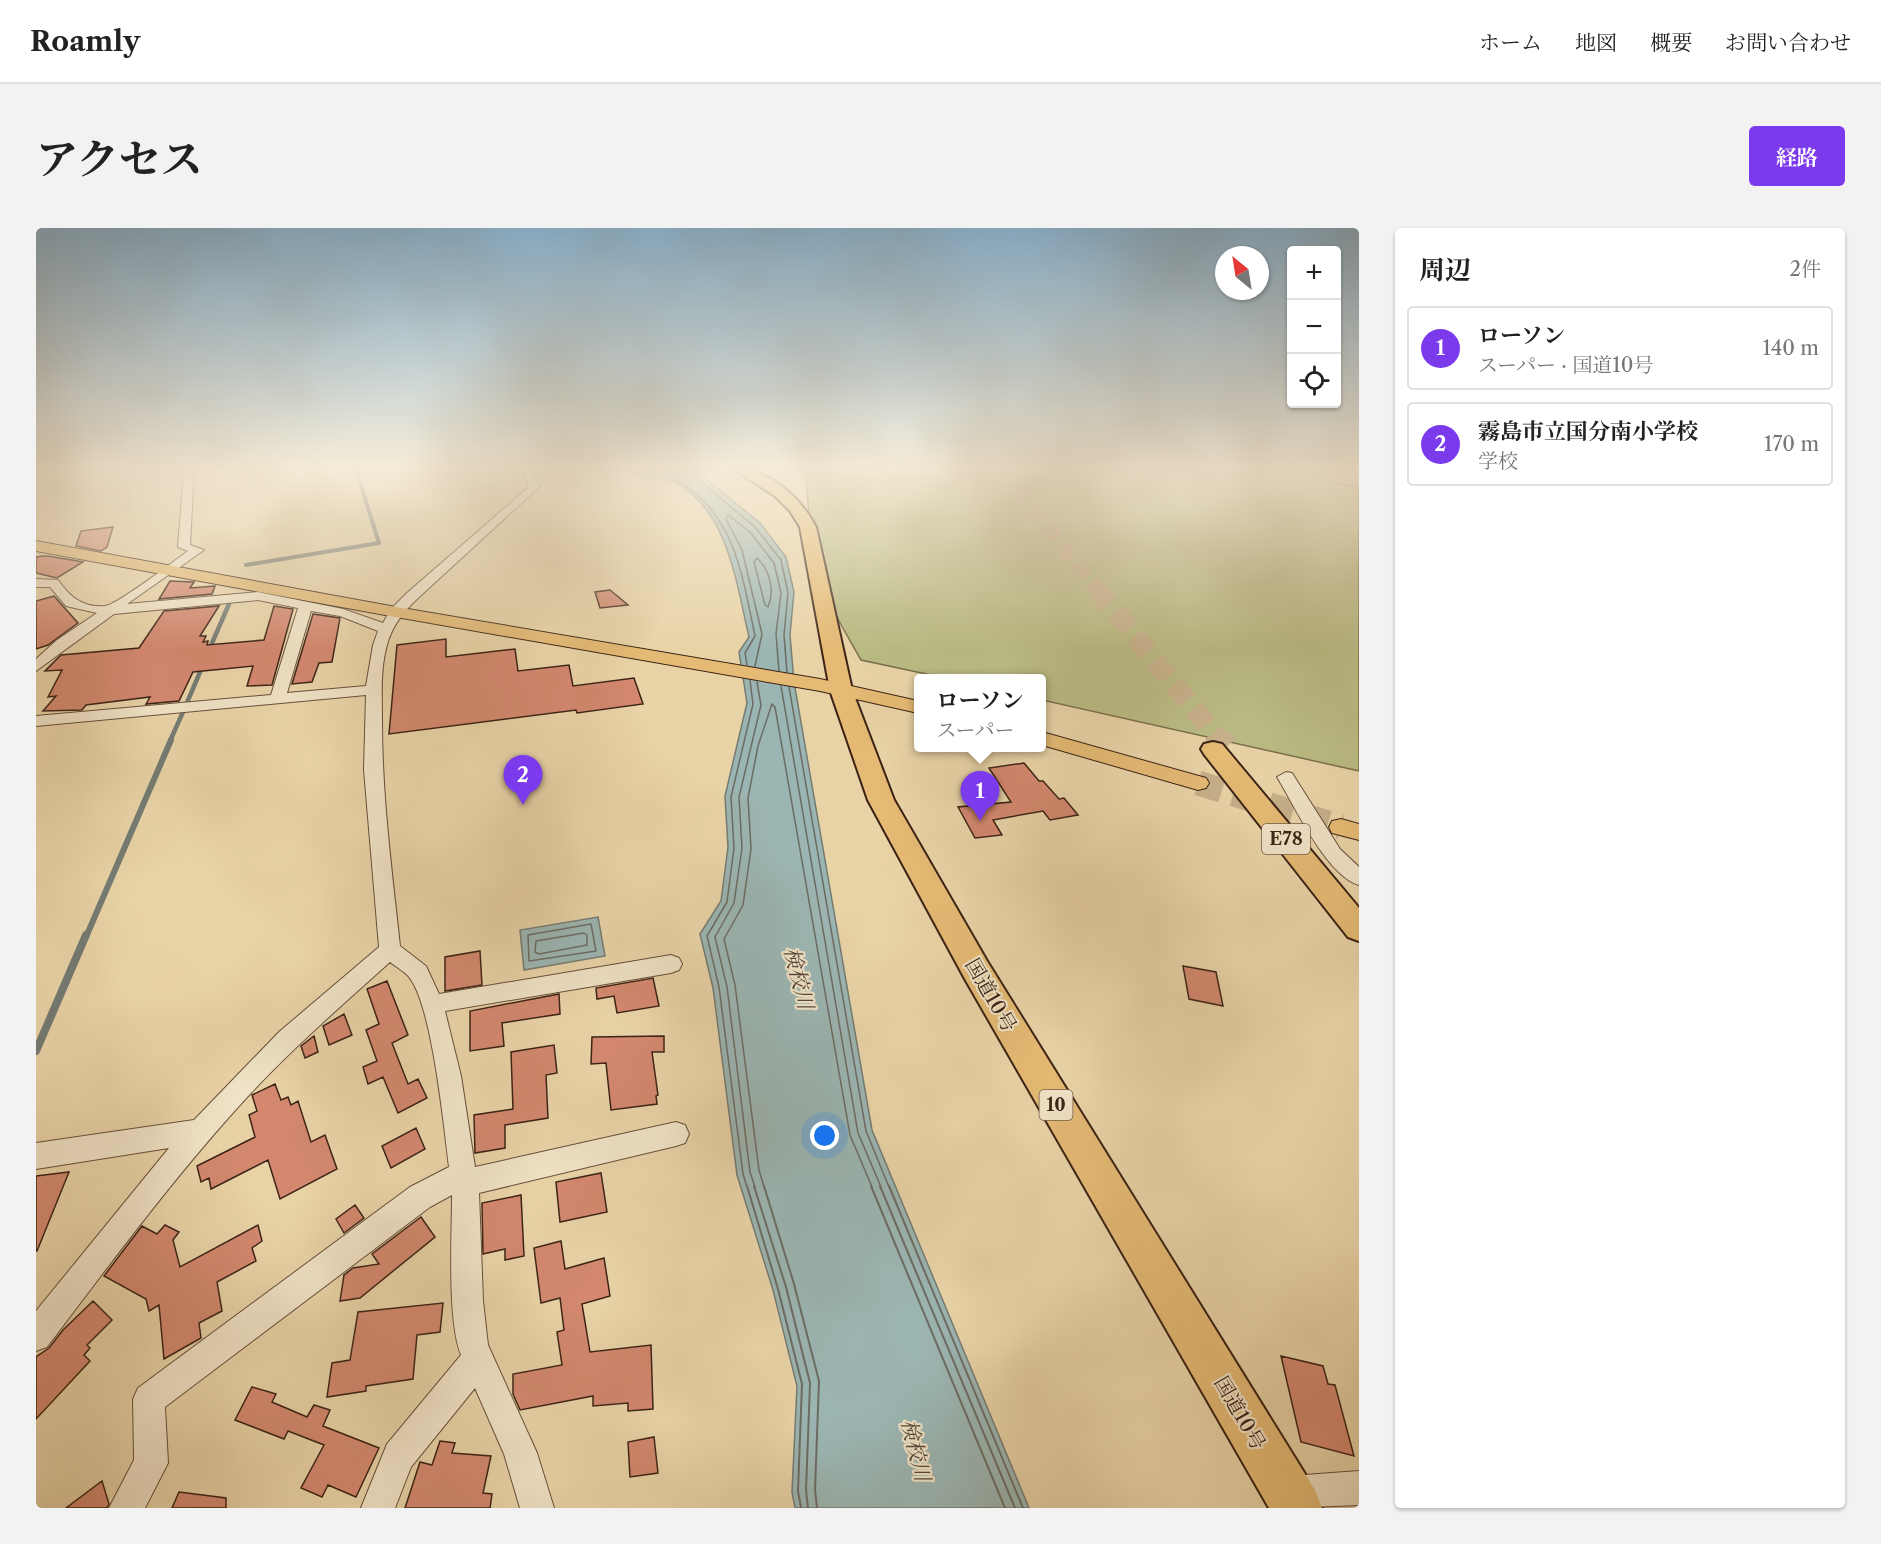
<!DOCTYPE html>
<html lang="ja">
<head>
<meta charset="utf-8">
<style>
	:root { --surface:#fff; --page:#f2f2f2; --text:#222; --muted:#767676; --line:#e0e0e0; --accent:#7c3aed }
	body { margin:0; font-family:"Libre Caslon Text","Noto Serif JP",serif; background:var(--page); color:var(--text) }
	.controls { position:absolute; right:18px; top:18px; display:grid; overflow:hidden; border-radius:6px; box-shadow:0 2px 4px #0004 }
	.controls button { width:54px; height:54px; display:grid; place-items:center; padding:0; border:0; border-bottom:2px solid var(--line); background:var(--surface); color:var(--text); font:30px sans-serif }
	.compass { position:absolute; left:1179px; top:18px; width:54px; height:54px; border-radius:50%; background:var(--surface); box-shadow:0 2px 4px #0004; rotate:330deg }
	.you { position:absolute; left:789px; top:908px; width:21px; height:21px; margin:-15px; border:4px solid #fff; border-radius:50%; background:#1a73e8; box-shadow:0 0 0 9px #1a73e833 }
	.badge { display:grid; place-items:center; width:39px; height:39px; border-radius:50%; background:var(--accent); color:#fff; font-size:20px; font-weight:700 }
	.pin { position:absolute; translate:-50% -50px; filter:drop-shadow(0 2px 3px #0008) }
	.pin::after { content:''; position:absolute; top:32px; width:21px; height:18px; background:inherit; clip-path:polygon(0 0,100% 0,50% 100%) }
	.popup { position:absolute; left:878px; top:446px; width:132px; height:78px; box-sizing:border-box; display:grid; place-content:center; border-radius:6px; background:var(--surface); filter:drop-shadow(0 2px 4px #0005); font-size:20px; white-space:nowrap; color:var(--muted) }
	.popup b { font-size:22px; color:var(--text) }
	.popup::after { content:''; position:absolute; left:50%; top:100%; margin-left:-12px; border:12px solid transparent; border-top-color:var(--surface) }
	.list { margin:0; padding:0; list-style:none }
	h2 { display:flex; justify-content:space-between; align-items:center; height:78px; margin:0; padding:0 24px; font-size:26px }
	h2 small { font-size:20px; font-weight:400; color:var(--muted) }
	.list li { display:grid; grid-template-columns:39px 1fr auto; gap:18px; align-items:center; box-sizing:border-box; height:84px; margin:0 12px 12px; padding:0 12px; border:2px solid var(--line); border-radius:6px }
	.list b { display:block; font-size:22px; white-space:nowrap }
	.list p { margin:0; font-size:20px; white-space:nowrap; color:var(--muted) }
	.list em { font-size:20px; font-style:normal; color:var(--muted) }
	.icon { flex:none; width:33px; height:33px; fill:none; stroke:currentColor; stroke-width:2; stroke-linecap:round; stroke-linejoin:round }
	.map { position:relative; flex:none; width:1323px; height:1280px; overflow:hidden; border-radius:6px }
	header { display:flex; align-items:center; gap:36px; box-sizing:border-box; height:84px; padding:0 30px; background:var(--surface); border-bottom:2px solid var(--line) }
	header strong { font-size:28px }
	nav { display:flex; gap:33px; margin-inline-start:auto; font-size:21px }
	.intro { display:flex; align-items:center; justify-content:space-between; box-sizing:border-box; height:144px; padding:0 36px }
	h1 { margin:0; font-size:42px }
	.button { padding:15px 27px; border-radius:6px; background:var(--accent); color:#fff; font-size:21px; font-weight:700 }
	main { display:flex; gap:36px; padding:0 36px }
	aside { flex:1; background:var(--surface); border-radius:6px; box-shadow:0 2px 4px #0004 }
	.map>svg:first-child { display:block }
	.green { fill:#babb84; stroke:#7b6f4c; stroke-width:1.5 }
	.water { fill:#9bb5b2; stroke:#757b73; stroke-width:1.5 }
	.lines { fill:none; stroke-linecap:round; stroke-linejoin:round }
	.shore-far1 { stroke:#6c6c64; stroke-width:1.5 }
	.shore { stroke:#6c6c64; stroke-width:2 }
	.stream-far3 { stroke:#757b73; stroke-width:4 }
	.stream-far2 { stroke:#757b73; stroke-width:4.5 }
	.stream-far1 { stroke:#757b73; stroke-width:6 }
	.stream { stroke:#757b73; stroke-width:8 }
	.building { fill:#d3886f; stroke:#3c2315; stroke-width:1.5 }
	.major-tunnel { stroke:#c6b08a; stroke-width:25; stroke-dasharray:25 12; stroke-linecap:butt }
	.highway-tunnel-far2 { stroke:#c6b08a; stroke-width:16; stroke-dasharray:16 8; stroke-linecap:butt }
	.highway-tunnel-far1 { stroke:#c6b08a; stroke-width:21; stroke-dasharray:21 10; stroke-linecap:butt }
	.highway-tunnel { stroke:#c6b08a; stroke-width:27; stroke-dasharray:27 14; stroke-linecap:butt }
	.minor-casing { stroke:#674f3a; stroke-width:2 }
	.major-casing { stroke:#3c2315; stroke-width:2 }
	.highway-casing { stroke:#3c2315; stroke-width:4 }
	.minor { fill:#f0e2c6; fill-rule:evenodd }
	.major { fill:#e4ba74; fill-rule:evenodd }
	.highway { fill:#e4ba74; fill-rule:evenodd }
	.labels { text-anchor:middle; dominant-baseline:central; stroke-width:4.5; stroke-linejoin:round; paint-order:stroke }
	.shield { fill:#f0e2c6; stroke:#725c4a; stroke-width:1.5 }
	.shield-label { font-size:18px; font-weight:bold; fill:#3c2315 }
	.street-label { font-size:20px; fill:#3c2315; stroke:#f0e2c6 }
	.water-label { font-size:21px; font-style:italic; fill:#54483c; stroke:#f0e2c6 }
</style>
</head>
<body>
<header>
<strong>Roamly</strong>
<nav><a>ホーム</a><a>地図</a><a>概要</a><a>お問い合わせ</a></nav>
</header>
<div class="intro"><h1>アクセス</h1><a class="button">経路</a></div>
<main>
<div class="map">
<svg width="1323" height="1280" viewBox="0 0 1323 1280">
	<rect width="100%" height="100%" fill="#e8d3a7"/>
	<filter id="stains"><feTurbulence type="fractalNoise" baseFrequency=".00333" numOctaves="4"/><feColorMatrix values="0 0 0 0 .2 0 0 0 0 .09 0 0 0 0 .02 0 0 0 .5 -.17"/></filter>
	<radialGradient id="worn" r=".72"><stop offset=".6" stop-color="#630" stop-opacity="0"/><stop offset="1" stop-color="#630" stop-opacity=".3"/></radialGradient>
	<path class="green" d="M770,242H1277L1303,255L1323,259V543L1006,472V450H909L825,432L785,361L774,305Z"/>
	<path class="water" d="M588,242H659L724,295L750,329L758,364L754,407L758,454L836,902L993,1280H759L756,1264L761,1158L737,1062L701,947L677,760L664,706L685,673L692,619L689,568L711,475L703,424L713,409C700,354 692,281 637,253C622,246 601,250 588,242Z
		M562,689L569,728L488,742L484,702Z"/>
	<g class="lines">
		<path class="shore-far1" d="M619,242C696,272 704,335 719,408L709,425L711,437
			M657,242L659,249L719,299L745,332L752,365L748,407L751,444
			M721,330C734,342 739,363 732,379L729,377L718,334Z
			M719,438L726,406L706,322L690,291L692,287L714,304L738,335L745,365L740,406L743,443
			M745,458L822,905L845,959
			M753,459L830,903L853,959
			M555,696L560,723L493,733L492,707Z
			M548,705L551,707V717L503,726L499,724L500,713Z
			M711,959L707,946L683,759L671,708L691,674L698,620L695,569L717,476L714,452
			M719,959L714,944L691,759L679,709L698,675L706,620L703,569L725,477L721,454
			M728,959L723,942L699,757L688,711L707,677L715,621L712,570L722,518L736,476L739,479L814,907L836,959"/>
		<path class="shore" d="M711,958L742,1061L766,1156L762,1263L765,1280
			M718,958L750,1059L774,1155L770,1262L772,1280
			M728,958L758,1056L783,1153L779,1262L781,1280
			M835,958L969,1280
			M844,958L979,1280
			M853,958L987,1280"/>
		<path class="stream-far3" d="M210,337L343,315L320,242"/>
		<path class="stream-far2" d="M173,422L193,376
			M150,477L167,437
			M134,513L147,484"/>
		<path class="stream-far1" d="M50,709L135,512"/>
		<path class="stream" d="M0,823L50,707"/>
	</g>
	<path class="building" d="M77,299L71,319L65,323L40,318L45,303Z
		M7,328H12L47,334L21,350L0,345V329Z
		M134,353L158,354L154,360L179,358L176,366L123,371Z
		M574,362L592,377L564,380L559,364Z
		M18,368L42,395L12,417L0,421V373Z
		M183,378L164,408H170L167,414L172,413L171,417L228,412L238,378L257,381L236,457L211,458L217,438L157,444L143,473L110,476L114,469L50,477L46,482L7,483L20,468L12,469L26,442L9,443L25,427L103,420L128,383Z
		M277,386L304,390L296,434L283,435L276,454L256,456Z
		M410,411V429L479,421L482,443L533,437L537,458L598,450L607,476L541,485L540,482L353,506L361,417Z
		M988,535L1003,553H1007L1023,571L1028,570L1042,587L1014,592L1007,583L957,592L966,607L939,610L922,579L975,574L953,540Z
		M444,723L446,757L409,763V729Z
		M1147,738L1180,744L1187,778L1153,771Z
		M617,750L623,778L581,785L578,768L561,771L560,760Z
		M351,753L372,807L356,815L372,856L382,851L391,870L362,885L347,849L332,856L327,839L341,833L330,802L343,796L331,761Z
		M523,766L524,786L466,795L468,818L434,823V783Z
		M308,786L316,807L293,817L287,798Z
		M278,808L282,824L269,830L265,818Z
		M628,808V824H616L622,867L620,868L621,876L575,882L570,835L555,836L556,809Z
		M518,817L521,845L510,847L512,890L469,897V920L439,925L438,887L477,881L475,824Z
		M239,856L245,872L252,869L255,877L262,873L275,914L289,907L301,941L244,971L232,932L175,961L173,950L165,954L161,938L219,909L213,887L221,883L216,867Z
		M380,900L389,921L355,940L346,918Z
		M33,944L1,1023H0V948Z
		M565,945L571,984L524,994L520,954Z
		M485,967L488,1028L469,1032V1021L447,1026L446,975Z
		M319,977L328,990L308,1005L300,991Z
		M385,989L399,1009L324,1070L304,1073L308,1047L317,1040L343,1036L336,1026Z
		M129,997L143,1004L137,1012L144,1039L222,997L226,1013L216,1020L220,1033L181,1054L186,1083L163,1095L165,1110L128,1131L123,1077L113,1083L110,1071L68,1048L106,998L121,1006Z
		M525,1013L529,1041L568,1030L574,1068L546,1076L554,1124L615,1117L617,1181L592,1183V1175L557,1178V1168L484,1182L477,1166V1146L526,1137L521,1104L528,1102L524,1070L505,1075L498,1020Z
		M57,1073L76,1092L51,1117L54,1120L48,1127L54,1133L0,1191V1129L13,1120L27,1102Z
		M407,1075L404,1104L381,1107L377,1151L330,1158V1163L291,1169L296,1135L314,1132L322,1084Z
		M1245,1128L1287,1138L1292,1156L1299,1157L1318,1228L1265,1214Z
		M216,1159L240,1166L236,1174L271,1189L278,1177L294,1182L287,1198L343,1220L320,1269L292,1257L286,1269L265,1260L288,1217L252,1203L248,1211L199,1192Z
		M618,1209L622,1245L594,1249L592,1214Z
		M404,1213L419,1215L416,1225L455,1228L447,1265L456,1266L454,1280H369L384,1234L396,1237Z
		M66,1253L73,1276L71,1280H30Z
		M143,1264L190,1270V1280H136Z"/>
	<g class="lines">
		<path class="major-tunnel" d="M1162,555L1305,599"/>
		<path class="highway-tunnel-far2" d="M965,242L1061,361"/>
		<path class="highway-tunnel-far1" d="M1060,360L1184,513"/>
		<path class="highway-tunnel" d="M1182,512L1189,520"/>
		<g class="minor-casing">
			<path id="minor" d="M148,242H158L154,317L168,322L91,376L222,364L307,381L347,395L355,381L371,365L493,259L485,242H495L504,258L381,371C367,384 356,398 351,417C344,442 346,468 346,494C346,569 356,643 364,718L390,738L403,766L635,727L643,730L646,736L643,742L635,745L409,783L425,848L439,939L640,894L649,897L653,906L649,915L640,918L443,965L447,1073L452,1117L501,1225L518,1280H484L468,1226L439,1160L375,1239L359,1280H325L351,1216L425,1127C411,1092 416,1008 416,967L394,979L129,1179L132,1235L109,1280H73L98,1232L97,1171L102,1160L374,959L413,939C408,900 396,776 373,749C368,743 360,739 354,734C306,777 258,819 214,866C141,945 76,1033 11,1119L0,1123V1083L133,920L0,941V915L158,892L243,804L343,719L328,542L330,467L0,498V488L235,467L262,380L222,372L78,386L0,443V431L21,412L61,385L30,378L14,359H0V351L22,352C34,369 47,380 69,378C81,377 138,333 152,323L142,319ZM275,383L304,388L342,403L337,417L330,458L251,465Z
				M1250,544L1256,545L1304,621L1323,639V657C1290,647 1259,578 1241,549Z
				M1323,1243V1277L1250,1280L1243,1277L1238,1265L1243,1253L1255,1248Z"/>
		</g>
		<g class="major-casing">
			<path id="major" d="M0,313L360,379L784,451L882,473V485L784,463L360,389L0,323Z
				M1006,504L1170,550L1173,555L1170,560L1162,562L1006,517Z
				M1305,591L1323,596V612L1296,605L1293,599L1296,593Z"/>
		</g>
		<g class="highway-casing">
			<path id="highway" d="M699,242C735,242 763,268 780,299L816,462L858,572L951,733L1279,1262L1286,1280H1233L929,751L832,572L794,462L764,299L754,283L739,268Z
				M1177,514L1186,516L1323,680V713L1312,709L1168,526L1165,521L1168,516Z"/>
		</g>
		<use href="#minor" class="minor"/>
		<use href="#major" class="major"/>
		<use href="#highway" class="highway"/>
	</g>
	<linearGradient id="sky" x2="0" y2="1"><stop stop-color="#89b4d2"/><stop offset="0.57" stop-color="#f5ebd7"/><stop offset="1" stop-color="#f5ebd7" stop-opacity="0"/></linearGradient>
	<rect width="1323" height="421" fill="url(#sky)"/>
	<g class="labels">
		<g class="shield">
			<rect x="1226" y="596" width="48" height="30" rx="4.5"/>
			<rect x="1003.5" y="862" width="33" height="30" rx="4.5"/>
		</g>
		<g class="shield-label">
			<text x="1250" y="611">E78</text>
			<text x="1020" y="877">10</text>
		</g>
		<g class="street-label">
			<text transform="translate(955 767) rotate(60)">国道10号</text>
			<text transform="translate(1204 1185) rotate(60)">国道10号</text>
		</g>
		<g class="water-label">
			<text transform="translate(763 750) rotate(76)">検校川</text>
			<text transform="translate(880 1222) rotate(76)">検校川</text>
		</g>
	</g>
	<rect width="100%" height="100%" filter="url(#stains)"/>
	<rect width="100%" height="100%" fill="url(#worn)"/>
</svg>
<div class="controls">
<button>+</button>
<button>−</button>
<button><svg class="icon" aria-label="locate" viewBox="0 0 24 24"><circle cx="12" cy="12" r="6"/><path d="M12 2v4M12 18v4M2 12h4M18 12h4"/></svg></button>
</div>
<svg class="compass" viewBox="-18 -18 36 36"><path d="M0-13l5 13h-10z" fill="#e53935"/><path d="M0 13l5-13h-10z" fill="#767676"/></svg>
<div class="you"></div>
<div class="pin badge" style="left:944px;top:593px">1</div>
<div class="popup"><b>ローソン</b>スーパー</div>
<div class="pin badge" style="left:487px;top:577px">2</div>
</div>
<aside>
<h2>周辺<small>2件</small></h2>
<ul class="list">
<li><span class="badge">1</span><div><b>ローソン</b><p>スーパー · 国道10号</p></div><em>140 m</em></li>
<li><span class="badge">2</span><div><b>霧島市立国分南小学校</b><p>学校</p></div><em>170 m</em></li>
</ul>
</aside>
</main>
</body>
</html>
